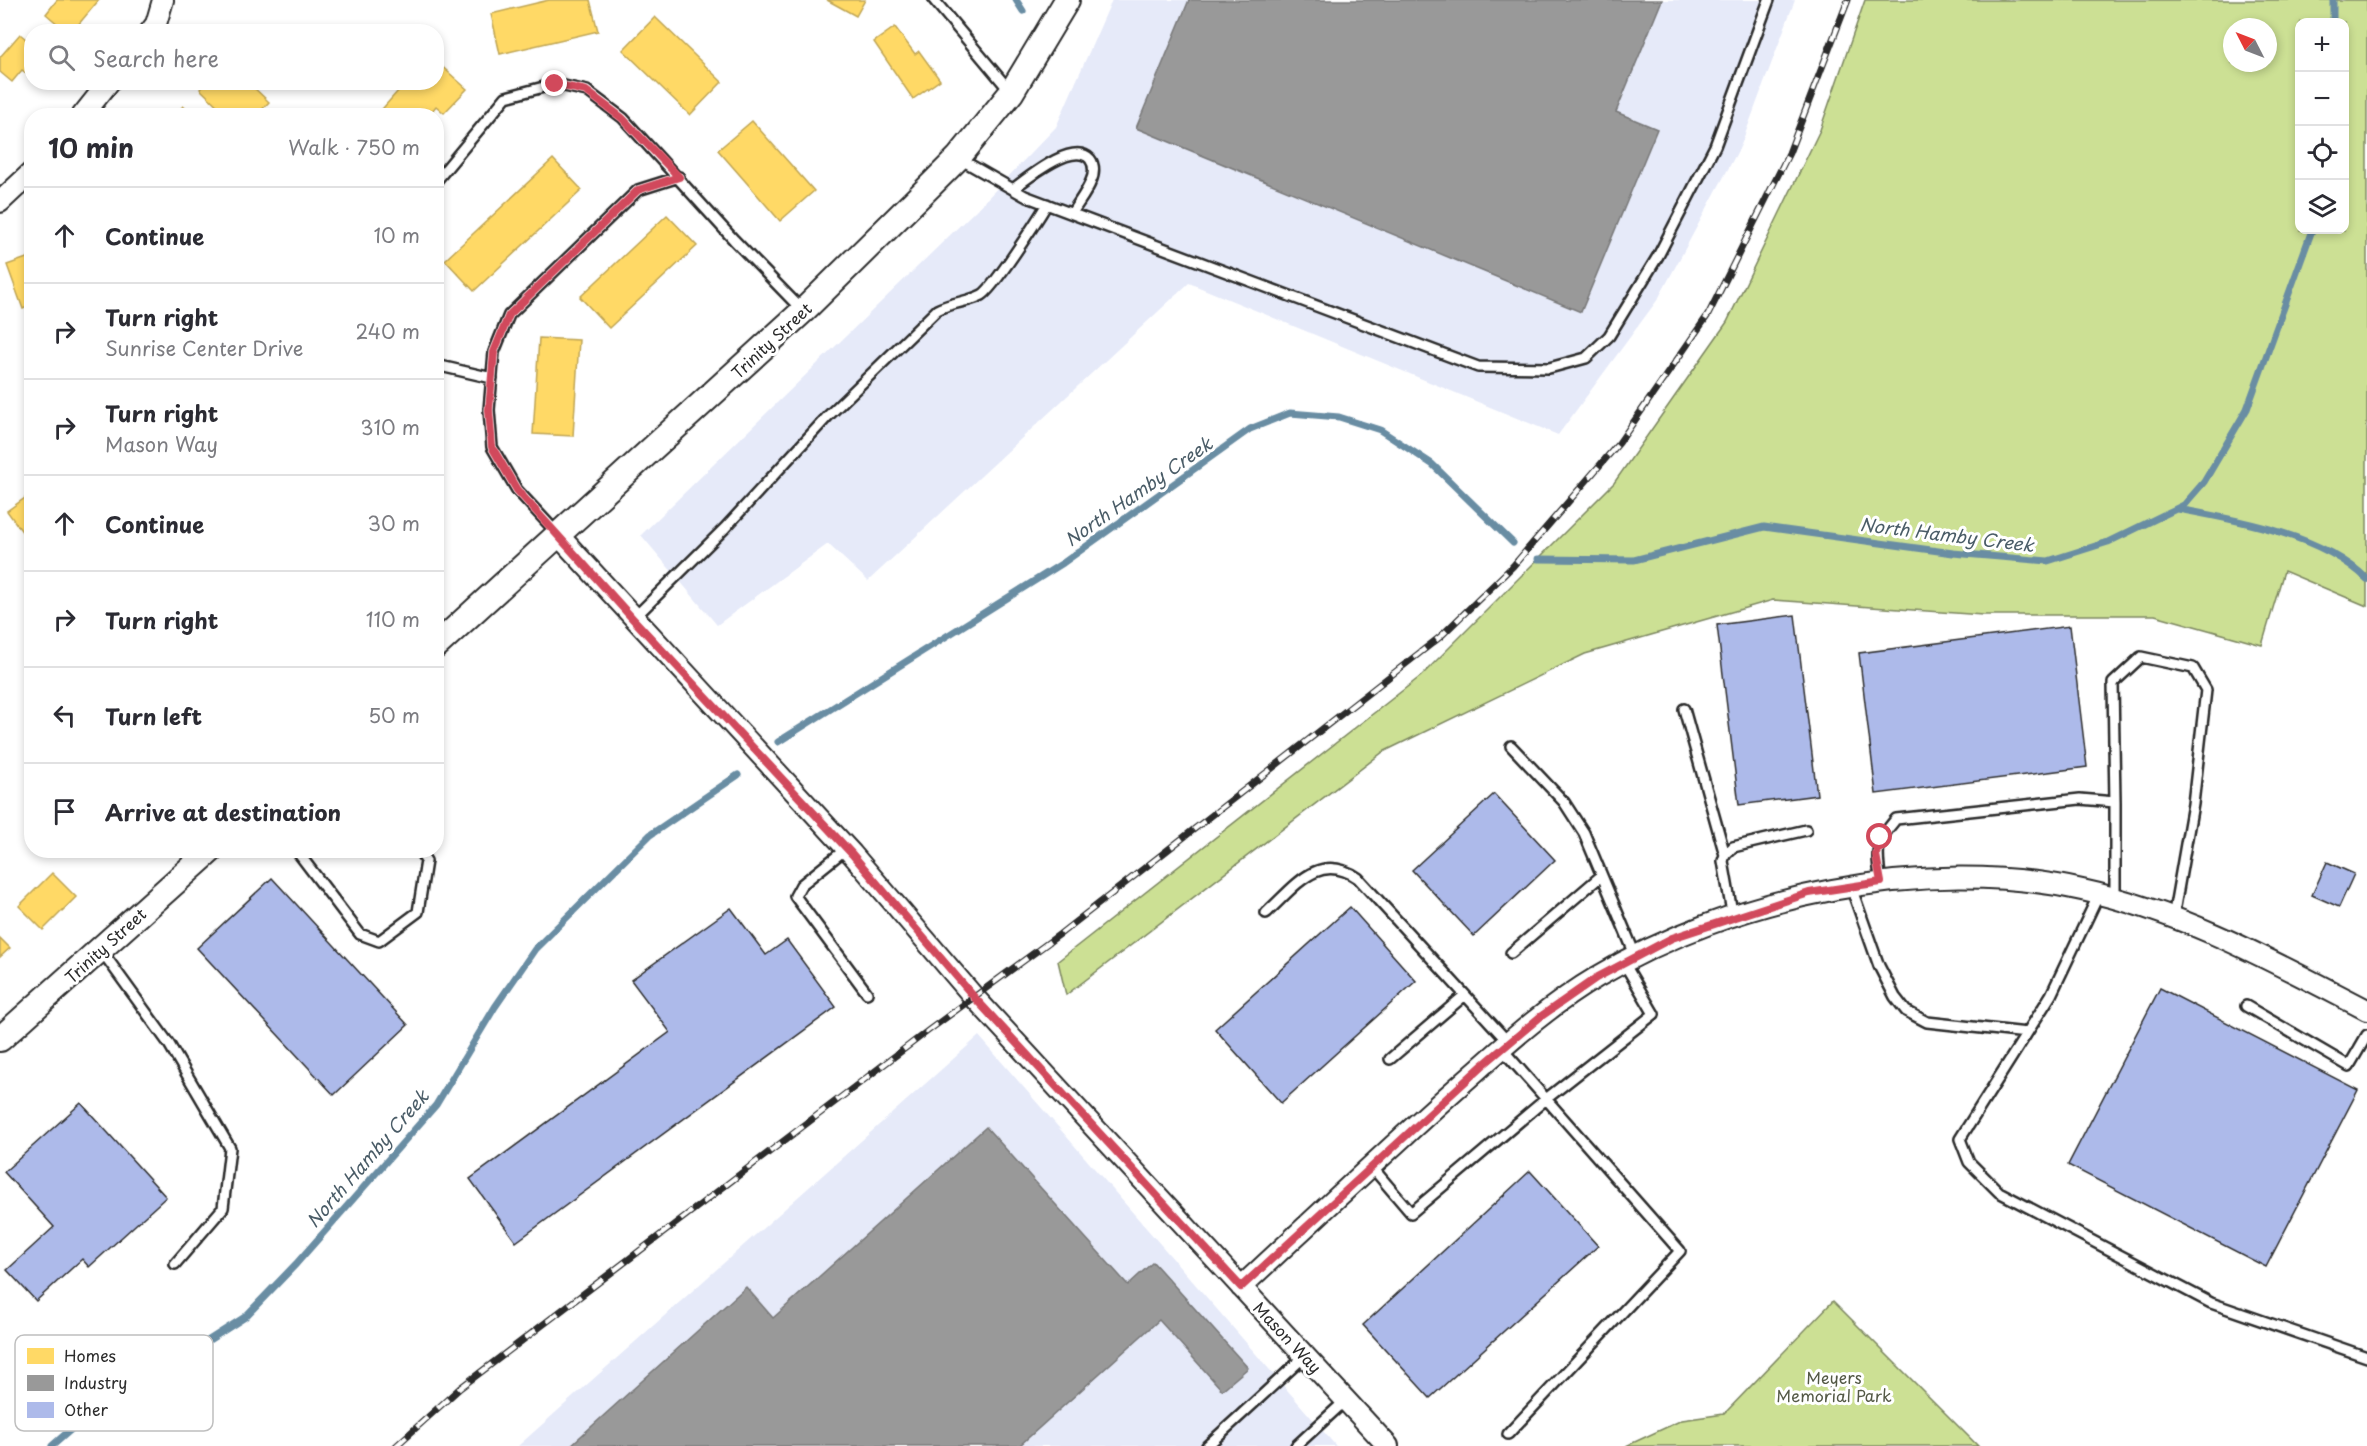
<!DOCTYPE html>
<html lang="en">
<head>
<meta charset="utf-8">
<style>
	:root { --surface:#fff; --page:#f2f2f3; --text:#2b2b33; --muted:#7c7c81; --line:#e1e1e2 }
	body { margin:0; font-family:"Playpen Sans",sans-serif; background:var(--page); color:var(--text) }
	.controls { position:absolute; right:18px; top:18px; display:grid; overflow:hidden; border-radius:12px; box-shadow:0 3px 9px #0003 }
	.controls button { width:54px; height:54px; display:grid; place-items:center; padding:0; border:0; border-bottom:2px solid var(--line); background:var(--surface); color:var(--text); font:30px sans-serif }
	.compass { position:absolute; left:2223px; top:18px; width:54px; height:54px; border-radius:50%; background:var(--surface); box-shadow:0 3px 9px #0003; rotate:312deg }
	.stop { position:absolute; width:18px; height:18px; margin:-14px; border:4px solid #d1495b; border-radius:50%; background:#fff }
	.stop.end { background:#d1495b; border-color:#fff; box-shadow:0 2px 6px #0008 }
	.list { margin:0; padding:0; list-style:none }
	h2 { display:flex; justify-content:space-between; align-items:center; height:78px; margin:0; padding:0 24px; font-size:26px }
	h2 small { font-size:20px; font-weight:400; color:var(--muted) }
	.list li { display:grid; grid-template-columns:39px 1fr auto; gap:18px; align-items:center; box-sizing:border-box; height:96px; padding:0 24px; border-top:2px solid var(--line) }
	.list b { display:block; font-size:22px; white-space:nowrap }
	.list p { margin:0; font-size:20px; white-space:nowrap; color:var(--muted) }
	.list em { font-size:20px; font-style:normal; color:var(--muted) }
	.icon { flex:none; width:33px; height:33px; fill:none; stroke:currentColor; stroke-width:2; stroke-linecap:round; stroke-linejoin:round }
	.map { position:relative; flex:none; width:2367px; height:1446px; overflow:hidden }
	.search { position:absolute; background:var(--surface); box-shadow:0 3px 9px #0003; left:24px; top:24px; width:420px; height:66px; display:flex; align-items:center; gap:15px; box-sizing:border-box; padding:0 21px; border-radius:24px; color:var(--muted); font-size:22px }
	.panel { position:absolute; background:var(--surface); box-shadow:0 3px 9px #0003; left:24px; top:108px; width:420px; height:750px; border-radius:24px }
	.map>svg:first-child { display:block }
	.built { fill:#e6eaf9 }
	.green { fill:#cce094; stroke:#7c8660; stroke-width:1.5; fill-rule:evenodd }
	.homes { fill:#ffd966; stroke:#bfa554; stroke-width:1.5 }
	.industry { fill:#999; stroke:#787878; stroke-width:1.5 }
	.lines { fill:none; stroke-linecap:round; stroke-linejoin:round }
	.stream { stroke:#698da3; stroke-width:7 }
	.building { fill:#adbaea; stroke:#2b2b2b; stroke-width:1.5 }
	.service-casing { stroke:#2b2b2b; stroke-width:14 }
	.minor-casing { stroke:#2b2b2b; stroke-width:24 }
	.tertiary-casing { stroke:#2b2b2b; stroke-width:28 }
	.service { stroke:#fff; stroke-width:9 }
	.minor { stroke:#fff; stroke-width:20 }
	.tertiary { stroke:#fff; stroke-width:24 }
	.rail-casing { stroke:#2b2b2b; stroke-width:7 }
	.rail { stroke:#fff; stroke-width:4.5; stroke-dasharray:14; stroke-linecap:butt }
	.route { stroke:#d1495b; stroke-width:8 }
	.labels { text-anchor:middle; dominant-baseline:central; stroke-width:6; stroke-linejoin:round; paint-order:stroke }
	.street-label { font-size:16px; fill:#2b2b2b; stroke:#fff }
	.park-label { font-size:16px; fill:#535845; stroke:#fff }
	.water-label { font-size:18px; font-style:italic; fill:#4a5c67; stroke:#fff }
	.key { fill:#fff; stroke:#bfbfbf; stroke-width:1.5 }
	.key-label { font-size:16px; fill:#2b2b2b }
</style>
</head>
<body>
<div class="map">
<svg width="2367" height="1446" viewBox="0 0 2367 1446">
	<rect width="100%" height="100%" fill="#fff"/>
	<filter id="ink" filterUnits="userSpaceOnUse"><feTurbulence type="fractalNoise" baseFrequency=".0167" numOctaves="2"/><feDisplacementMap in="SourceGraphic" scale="12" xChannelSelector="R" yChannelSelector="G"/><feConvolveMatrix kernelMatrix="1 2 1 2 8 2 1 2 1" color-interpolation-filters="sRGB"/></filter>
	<g filter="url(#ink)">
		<path class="built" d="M1112,0H1795L1741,145L1658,299L1558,435L1189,283L868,581L828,544L717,625L641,535L980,206L1056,127Z
			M979,1036L1336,1446H518Z"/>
		<path class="green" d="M1865,0H2367V606L2284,571L2262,645L2155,615H1983L1773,600L1585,654L1383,752L1066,995L1058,961L1421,676L1614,483L1727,322L1820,130ZM2300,22H2344V230H2300ZM2232,27H2268V63H2232Z
			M1833,1301L1978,1446H1626L1682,1420L1724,1414Z"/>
		<path class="homes" d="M57,0H99L72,32H67L46,14Z
			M549,0H590L598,31L500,54L491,14Z
			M827,0H865L856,16Z
			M655,17L722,82L690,115L623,50Z
			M895,27L915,54L919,51L940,80L913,99L874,42Z
			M20,34L32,44V78L22,70L12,82L0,72V57Z
			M437,62L467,89L444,113L436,106L428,116H376L406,82H436Z
			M206,82H248L269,102L256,116H228L200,89Z
			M183,106L194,116H174Z
			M752,121L814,191L780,221L718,150Z
			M553,159L582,190L474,291L445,260Z
			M667,215L697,246L609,328L580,297Z
			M32,256V305L23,309L7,265Z
			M539,338L579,340L573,436L533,434Z
			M32,493V526L23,533L7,511Z
			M52,873L76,897L43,930L19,906Z
			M0,938L10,948L0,957Z"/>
		<path class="industry" d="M1189,0H1662L1616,112L1657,129L1581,312L1136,128Z
			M986,1127L1128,1285L1153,1262L1248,1368L1222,1390L1159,1320L1019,1446H570L746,1287L773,1318Z"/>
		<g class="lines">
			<path class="stream" d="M1016,0L1023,11
				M2333,0V22
				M2178,509C2238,520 2323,535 2367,579
				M1538,559L1634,560L1764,527L1953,553L2048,561L2108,542L2184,505L2204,482L2247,409L2312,230
				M778,742L1063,563L1250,429L1290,413L1339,417L1380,430L1432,464L1513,543
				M52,1446L76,1425L245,1317L296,1264L436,1105L495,1007L535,949L650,835L738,775"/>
		</g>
		<path class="building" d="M1795,615L1817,795L1739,805L1717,625Z
			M2070,626L2087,767L1876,794L1859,653Z
			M1494,794L1555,860L1474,936L1412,870Z
			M2327,862L2354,874L2339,907L2312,895Z
			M272,878L408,1025L334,1095L197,948Z
			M1350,907L1416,981L1281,1103L1215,1029Z
			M731,908L766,955L787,940L836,1007L516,1242L470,1179L670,1032L631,980Z
			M2160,988L2358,1090L2266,1267L2068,1165Z
			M81,1103L166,1197L89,1267L82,1259L36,1301L7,1270L54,1227L4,1172Z
			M1530,1171L1598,1246L1430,1398L1363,1325Z"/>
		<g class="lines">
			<g class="service-casing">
				<path id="service" d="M934,0L1010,91
					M960,159L1025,196L1478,367L1549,368L1586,358L1609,336L1658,256L1715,146L1769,0
					M436,181L506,97L555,84L587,91L623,118L734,240L802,310
					M1013,189C1028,178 1073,140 1090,159C1095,165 1094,175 1091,181C1087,192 1078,203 1072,213
					M436,365L492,378
					M557,533L517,490L492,447L489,410L494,352L509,315L638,190L679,177
					M633,619L725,528L828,416L937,310C952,302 969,302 982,295C993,289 1038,219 1047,204
					M1684,709L1725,855
					M1511,746L1564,802L1584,833L1636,957
					M2115,802L2113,683L2141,657L2193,668L2206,690L2193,804L2173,918
					M847,848L801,885L795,896L867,993
					M296,850L360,934L379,941L418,912L426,861L419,850
					M1881,882C1876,851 1875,843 1896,819L2080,799L2115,802V899
					M1851,887L1879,966L1895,997L1906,1011L1927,1022L2027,1033
					M2099,894L2051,995L1960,1139L1969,1162L1999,1192L2211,1303L2367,1357
					M1266,913C1295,887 1318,851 1358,878L1509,1043
					M1733,918L1723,861L1725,855L1733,847L1806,830
					M101,950L169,1044L230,1148L223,1208L175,1264
					M1511,953L1601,876
					M2246,1006L2349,1066L2367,1035
					M1502,1049L1680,1251L1508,1434
					M1390,1059L1465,995
					M1371,1166L1411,1213L1546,1099L1654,1014L1624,963
					M1207,1446L1305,1356
					M1296,1446L1346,1400"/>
			</g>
			<g class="minor-casing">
				<path id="minor" d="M150,32L156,24L163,0
					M82,116L109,82
					M0,202L32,172
					M559,536L852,854L974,997L1388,1446
					M1241,1287C1311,1222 1380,1157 1450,1094C1497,1053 1543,1009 1597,977C1733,896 1926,855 2082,890C2184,912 2276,963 2367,1010"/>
			</g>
			<g class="tertiary-casing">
				<path id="tertiary" d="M436,646L803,311L931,185L958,158L1011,93L1067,0
					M0,1039L211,850"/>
			</g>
			<use href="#service" class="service"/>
			<use href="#minor" class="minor"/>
			<use href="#tertiary" class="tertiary"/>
			<g class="rail-casing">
				<path id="rail" d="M396,1446L460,1388L929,1030L1060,934L1440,637L1513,566L1619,443L1708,315L1789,153L1848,0"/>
			</g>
			<use href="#rail" class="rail"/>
		</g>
	</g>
	<g class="lines" filter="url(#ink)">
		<path class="route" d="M555,84L586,91L622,118L679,177L638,190L509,315L494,352L489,410L492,447L517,490L633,619L852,854L974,997L1241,1287L1483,1065L1540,1017L1596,978L1672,938L1739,916L1809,893L1881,882L1876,855L1880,837"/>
	</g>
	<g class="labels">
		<g class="street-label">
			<text transform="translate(771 340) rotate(-43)">Trinity Street</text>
			<text transform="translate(105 945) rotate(-42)">Trinity Street</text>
			<text transform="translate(1288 1337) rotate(47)">Mason Way</text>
		</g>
		<g class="park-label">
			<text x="1834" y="1377">Meyers<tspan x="1834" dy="18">Memorial Park</tspan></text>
		</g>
		<g class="water-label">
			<text transform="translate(1138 491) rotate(-35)">North Hamby Creek</text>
			<text transform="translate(1947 534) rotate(7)">North Hamby Creek</text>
			<text transform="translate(367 1158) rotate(-49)">North Hamby Creek</text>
		</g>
	</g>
	<rect x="15" y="1335" width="198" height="96" rx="9" class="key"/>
	<rect x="27" y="1348" width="27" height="16" fill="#ffd966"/>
	<rect x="27" y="1375" width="27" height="16" fill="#999"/>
	<rect x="27" y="1402" width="27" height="16" fill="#adbaea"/>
	<g class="key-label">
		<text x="64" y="1362">Homes</text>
		<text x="64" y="1389">Industry</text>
		<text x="64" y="1416">Other</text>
	</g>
</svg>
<div class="controls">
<button>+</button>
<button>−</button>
<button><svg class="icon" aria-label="locate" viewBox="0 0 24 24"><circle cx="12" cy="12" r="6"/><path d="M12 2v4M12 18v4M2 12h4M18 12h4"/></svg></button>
<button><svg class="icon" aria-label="layers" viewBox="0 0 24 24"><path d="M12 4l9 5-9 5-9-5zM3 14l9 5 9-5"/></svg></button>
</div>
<svg class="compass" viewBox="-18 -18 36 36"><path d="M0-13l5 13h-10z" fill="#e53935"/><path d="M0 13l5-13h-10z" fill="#7c7c81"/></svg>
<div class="stop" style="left:1880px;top:837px"></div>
<div class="stop end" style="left:555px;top:84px"></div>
<div class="search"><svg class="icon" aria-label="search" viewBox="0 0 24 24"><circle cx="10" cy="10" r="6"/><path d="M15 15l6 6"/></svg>Search here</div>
<section class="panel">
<h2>10 min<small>Walk · 750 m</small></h2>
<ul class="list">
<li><svg class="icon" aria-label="ahead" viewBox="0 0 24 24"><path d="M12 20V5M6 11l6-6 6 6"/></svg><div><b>Continue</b></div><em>10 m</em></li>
<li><svg class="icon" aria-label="right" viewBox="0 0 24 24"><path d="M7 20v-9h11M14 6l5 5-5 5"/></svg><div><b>Turn right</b><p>Sunrise Center Drive</p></div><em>240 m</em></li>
<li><svg class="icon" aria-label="right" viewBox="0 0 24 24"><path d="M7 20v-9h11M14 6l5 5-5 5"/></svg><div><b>Turn right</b><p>Mason Way</p></div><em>310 m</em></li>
<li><svg class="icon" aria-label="ahead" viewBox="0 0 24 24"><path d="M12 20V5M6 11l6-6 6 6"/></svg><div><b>Continue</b></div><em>30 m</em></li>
<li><svg class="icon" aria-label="right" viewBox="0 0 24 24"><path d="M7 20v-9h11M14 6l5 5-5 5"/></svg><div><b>Turn right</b></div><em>110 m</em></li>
<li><svg class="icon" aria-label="left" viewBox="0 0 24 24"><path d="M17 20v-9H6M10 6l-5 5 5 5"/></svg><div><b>Turn left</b></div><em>50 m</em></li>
<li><svg class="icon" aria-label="arrive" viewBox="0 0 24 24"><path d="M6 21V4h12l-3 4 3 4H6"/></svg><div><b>Arrive at destination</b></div></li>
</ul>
</section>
</div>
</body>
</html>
